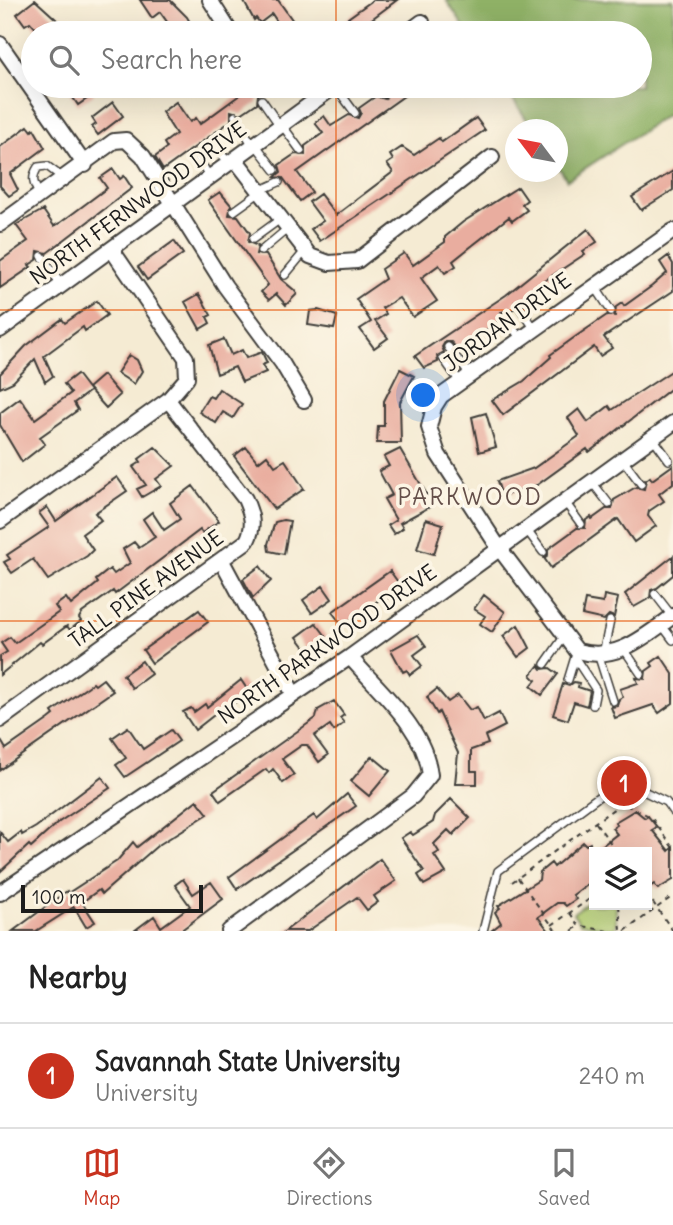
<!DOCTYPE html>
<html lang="en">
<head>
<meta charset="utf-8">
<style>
	:root { --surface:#fff; --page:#f6f6f6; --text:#222; --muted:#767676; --line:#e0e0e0; --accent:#c8321e }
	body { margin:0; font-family:Delius,sans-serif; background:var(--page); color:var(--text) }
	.controls { position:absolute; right:21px; bottom:21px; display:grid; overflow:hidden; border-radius:0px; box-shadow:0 7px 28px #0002 }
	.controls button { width:63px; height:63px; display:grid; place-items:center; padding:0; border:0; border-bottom:2px solid var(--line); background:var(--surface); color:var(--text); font:35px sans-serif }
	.compass { position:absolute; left:505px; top:119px; width:63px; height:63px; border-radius:50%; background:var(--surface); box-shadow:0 7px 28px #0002; rotate:302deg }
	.scale { position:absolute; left:21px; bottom:18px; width:182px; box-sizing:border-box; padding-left:7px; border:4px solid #1c1c1c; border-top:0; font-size:19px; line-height:24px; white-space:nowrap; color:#1c1c1c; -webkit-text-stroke:5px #fcf5e5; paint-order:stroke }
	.you { position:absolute; left:424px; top:396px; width:24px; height:24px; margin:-18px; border:5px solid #fff; border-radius:50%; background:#1a73e8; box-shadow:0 0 0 10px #1a73e833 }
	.badge { display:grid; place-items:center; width:46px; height:46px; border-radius:50%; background:var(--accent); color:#fff; font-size:23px; font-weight:700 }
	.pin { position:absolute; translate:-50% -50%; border:4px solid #fff; box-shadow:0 2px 7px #0006 }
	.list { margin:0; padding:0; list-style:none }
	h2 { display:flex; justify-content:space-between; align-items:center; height:91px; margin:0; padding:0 28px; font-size:30px }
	h2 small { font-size:23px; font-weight:400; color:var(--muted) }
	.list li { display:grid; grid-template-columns:46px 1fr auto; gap:21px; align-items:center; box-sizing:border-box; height:105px; padding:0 28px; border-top:2px solid var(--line) }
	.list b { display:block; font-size:26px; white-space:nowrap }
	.list p { margin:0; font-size:23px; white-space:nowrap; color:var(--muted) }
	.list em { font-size:23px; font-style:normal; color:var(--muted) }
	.icon { flex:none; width:38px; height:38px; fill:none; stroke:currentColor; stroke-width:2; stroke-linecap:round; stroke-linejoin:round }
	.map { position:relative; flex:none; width:673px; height:931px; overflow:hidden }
	.search { position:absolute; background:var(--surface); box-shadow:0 7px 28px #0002; left:21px; right:21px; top:21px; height:77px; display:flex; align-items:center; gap:18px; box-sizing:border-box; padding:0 24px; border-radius:38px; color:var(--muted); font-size:26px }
	.sheet { height:196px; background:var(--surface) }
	nav { display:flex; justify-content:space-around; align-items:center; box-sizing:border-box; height:98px; border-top:2px solid var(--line); background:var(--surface); font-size:19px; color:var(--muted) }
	nav a { display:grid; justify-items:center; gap:4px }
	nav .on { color:var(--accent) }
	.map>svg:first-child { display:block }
	.green { fill:#b4ce74; stroke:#687548; stroke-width:2 }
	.forest { fill:#8fb166; stroke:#566641; stroke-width:2 }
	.building { fill:#e9ad9f }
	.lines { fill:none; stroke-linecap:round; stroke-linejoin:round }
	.lane-casing { stroke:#3d3b37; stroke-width:10 }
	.street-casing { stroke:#3d3b37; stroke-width:18 }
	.path { stroke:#3d3b37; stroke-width:2; stroke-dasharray:5 5; stroke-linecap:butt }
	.lane { stroke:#fff; stroke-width:7 }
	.street { stroke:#fff; stroke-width:14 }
	.grid { fill:none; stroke:#e8590c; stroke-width:2; stroke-opacity:0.55 }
	.labels { text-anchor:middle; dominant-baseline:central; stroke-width:7; stroke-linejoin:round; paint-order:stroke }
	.street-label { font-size:21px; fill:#1c1c1c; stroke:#fcf5e5 }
	.neighbourhood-label { font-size:23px; letter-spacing:2px; fill:#644f4a; stroke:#fcf5e5 }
</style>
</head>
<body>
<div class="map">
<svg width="673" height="931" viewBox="0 0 673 931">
	<rect width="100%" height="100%" fill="#fcf5e5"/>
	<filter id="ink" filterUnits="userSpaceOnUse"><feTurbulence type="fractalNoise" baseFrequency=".0143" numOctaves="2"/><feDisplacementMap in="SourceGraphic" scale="14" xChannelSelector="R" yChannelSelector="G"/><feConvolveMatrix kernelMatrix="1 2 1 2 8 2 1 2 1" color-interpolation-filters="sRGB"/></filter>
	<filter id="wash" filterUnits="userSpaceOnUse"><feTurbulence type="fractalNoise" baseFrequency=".00686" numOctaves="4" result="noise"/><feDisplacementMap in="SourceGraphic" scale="28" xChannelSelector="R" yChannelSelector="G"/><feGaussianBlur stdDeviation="1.57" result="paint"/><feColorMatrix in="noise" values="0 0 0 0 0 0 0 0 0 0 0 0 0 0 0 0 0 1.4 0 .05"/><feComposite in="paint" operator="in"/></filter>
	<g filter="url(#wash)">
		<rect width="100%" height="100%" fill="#f5ebd3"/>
		<path class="green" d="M594,898V905H616V926L612,929L580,923L573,913Z"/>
		<path class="forest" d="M446,0H673V111L567,180L558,166V130L533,129L504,86H640V33H468Z"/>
		<g id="blocks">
			<path class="building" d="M35,0L57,20L40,33L30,22L25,25L17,14Z
				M140,0H170L187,17L196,33H175L160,12L152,18Z
				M243,0H278L293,21L282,29L272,14L260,23L256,18L254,20Z
				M373,0H397L353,33H327Z
				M65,86H88L94,94L78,105Z
				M245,86H276L258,95L257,103L241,114L231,111V121L163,170L155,157L167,148L164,143L176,134L162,112L176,102L190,122L196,118L200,124L248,89Z
				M390,86H418L297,172L312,192L300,201L283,178L275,177L281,172L279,165L295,154L305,155V146L323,133L315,123L324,116L331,126L349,115L358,118L361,113L359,108L376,96L385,99L388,94L386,89Z
				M113,102L123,116L98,135L92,127L96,124L92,118Z
				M476,118L485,130L320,241L311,229L323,221L309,202L320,194L336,215L393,172L387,164L393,160L390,155L402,147L414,155L439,138L442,142Z
				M28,126L32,131L34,129L45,148L10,174L18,190L9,196L0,186V147Z
				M113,169L120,179L124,176L132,188L47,253L38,251L37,260L29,265L31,267L0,288V261L28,241L16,225L43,210L54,226L60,223L107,188L100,178Z
				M673,171V190L641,210L632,197Z
				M518,187L527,200L522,204L527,210L512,221L509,217L473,245L453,261L456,266L445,273L439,265L421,278L437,301L413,317L399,298L382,308L386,314L375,321L388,338L374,348L360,329L371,322L356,299L385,279L381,269L404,253L413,265L445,242V237L463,222Z
				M220,192L231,205L229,215L238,216L250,233L248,242L258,246L256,254L266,255L281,279L294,290L297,294L286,305L276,294L269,300L261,292L268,285L208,200Z
				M588,229L597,242L583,251L585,254L532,289L534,292L523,302L515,301L514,309L501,312L500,320L458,350L451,342H445L442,347L444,352L437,356L438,362L424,368L415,356L506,295Z
				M174,241L183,254L147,280L138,267Z
				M668,256L673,264V291L604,337L612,348L600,356L594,347L503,415L492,400L524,381L551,357L550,355L575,337L607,315L615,316L616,307L622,303L624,306L652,286L667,273L660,262Z
				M199,294L211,315L207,317L210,323L200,329L185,302Z
				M97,301L107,315L85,331L83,327L44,356L53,376L45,382L35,359L13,382L0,388V374L26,346L62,319L65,323Z
				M318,310L337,316L334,329L308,325L310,311Z
				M224,339L231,355L242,350L246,358L262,352L267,363L262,365L266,372L242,382L235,367L217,374L209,345Z
				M129,355L137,360L142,371L134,384L117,373Z
				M400,369L414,376L400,402L401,443H377L378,426H384V401Z
				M673,370V387L601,443L589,452L587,449L537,485L502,496L497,481L534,468L579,436L568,418L579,409L588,422L609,406L612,410Z
				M77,374L90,391L74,403L78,410L40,437L45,444L22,462L0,425V413L20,398L35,419L71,393L64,384Z
				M103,375L120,395L106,408L88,388Z
				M219,389L242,404L233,418L223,412L216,423L199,412L209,396L213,398Z
				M486,413L496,447L479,452L472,417Z
				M155,447L174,466L156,479L161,486L142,497L137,489L146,485L133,467L141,462L139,459Z
				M246,447L258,462L267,455L275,466L285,460L304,489L274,509L234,456Z
				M400,449L433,505L400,523L403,528L394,534L388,525L396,520L384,499L392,495L379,471L389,466L384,457Z
				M673,465V483L659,494L664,501L649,511L648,516L656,526L634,542L618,519L551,568L544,558L548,555V549L577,528H585L586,520L591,517L592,519L606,509H612L614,500L619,497L636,487L644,489L646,480L650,477L652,480Z
				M117,477L127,491L95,513L101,520L82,534L93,550L87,556L48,580L33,559L12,573L4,562L10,559L7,555L49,527L39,513L47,507L56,521Z
				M193,486L219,521L202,533L200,530L123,588L115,594L113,591L82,613L79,618L81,621L70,630L67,626L42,644L40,642L0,675V656L7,652L1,643L10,637L15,643L59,612L55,606L66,598L71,605L98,583L96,580L110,569L114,574L130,563L123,549L134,542L139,548L155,537L143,519L152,512L164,530L180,519L170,503Z
				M426,519L443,524L434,554L417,549Z
				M283,520L290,521L284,554L269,551L268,544L275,522Z
				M673,556V575L657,588L651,590L650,598L634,607L625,594Z
				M260,566L271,581L253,598L243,579Z
				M390,571L400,585L394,589L396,592L388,598L386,595L343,626L332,612Z
				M323,586L332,599L312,613L303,600Z
				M484,595L505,612L492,632L480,624L485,616L474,609Z
				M604,595L618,598L614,617L609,615L604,620L582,615L585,600L603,603Z
				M199,610L208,622L152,663L143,650Z
				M316,623L326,636L321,640L325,644L314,652L311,648L307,650L297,637Z
				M518,625L530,648L518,657L503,636Z
				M418,635L426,646L414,655L422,666L410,675L407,670L403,672L391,650Z
				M661,656L673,674V703L659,713L653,705L615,718L611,707L617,706L619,699L623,697L620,689L638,683L636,678L645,679L646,671L653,666L651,663Z
				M142,661L151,674L132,688L123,675Z
				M539,665L542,669L550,668L558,674L542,695L531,686L536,680L531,675Z
				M103,679L113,691L0,770V739L6,749L49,719L54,715L52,712L93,683L95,685Z
				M241,680L249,692L230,706L228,704L195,730L183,712L191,708L194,712L205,704L207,707Z
				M574,682L579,683L578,687L590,691L587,706L574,702L568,720L553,715L563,684L569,686Z
				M437,689L448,702L458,695L470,710L477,707L484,721L499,713L505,726L485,736L488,744L471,750V771H477V784H455L458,753L439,712L437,714L427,697Z
				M334,701L344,715L340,718L344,723L334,731L330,725L314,736L328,755L319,762L307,745H302L282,759L294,775L283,783L273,769L269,773L266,769L220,801L213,791L316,718L318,710Z
				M128,727L143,749L171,730L179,741L125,777L116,765L126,758L112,738Z
				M372,756L390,771L369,796L351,781Z
				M102,777L110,788L59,822L31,847L29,845L0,872V832L8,842L21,832L22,835L36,827Z
				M347,794L356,806L237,889L229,877L314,815L317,820Z
				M451,799L470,818L453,835L448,830L434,844L439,852L434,855L446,873L424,885L418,875L424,871L401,838L410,832L413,835L433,822L435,815Z
				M197,800L208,814L157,846L102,894L99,890L82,902L95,922L86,927L74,907L36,931H13L67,891L68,893L117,861L133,842L137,847Z
				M635,810L645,818L648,816L657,827L652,830L669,851L673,847V880L658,889L654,884L651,886L647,880V852H594V879L573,895L576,899L566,906L563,903H557L538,917L549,931H491L501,923L495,912L500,908L498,906L539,880L540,872L551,863L554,867L583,842L586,845L590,843L594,852L617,834L612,828L617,825L615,822Z
				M380,859L396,881L374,896L378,902L367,910L357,897L308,931H285Z
				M183,879L193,894L211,882L223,899L180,931H134L154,916L161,927L190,906L175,885Z"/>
		</g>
	</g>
	<g filter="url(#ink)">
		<use href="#blocks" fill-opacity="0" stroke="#3d3b37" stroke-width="2"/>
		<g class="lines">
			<g class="lane-casing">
				<path id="lane" d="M335,86L355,113
					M376,86L382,94
					M262,100L280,126
					M235,116L253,146
					M282,125L301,151
					M255,144L275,170
					M209,176L197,156L213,144L229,163
					M259,191L279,182
					M40,195C33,184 31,178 38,167L47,166L63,178
					M234,211L259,193
					M253,239L279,220
					M261,251L286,230
					M42,256L61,285
					M285,275L305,251
					M594,285L611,311
					M519,306L534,328
					M505,317L520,338
					M448,347L470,375
					M443,358L460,382
					M653,438L669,460
					M623,460L641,484
					M592,482L609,504
					M565,502L581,524
					M526,529L543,552
					M655,594L672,616
					M661,624L673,640
					M624,649L641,674
					M598,654L613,701
					M603,654L610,621
					M575,658L596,690L593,705
					M545,664L564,637
					M568,680L575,657
					M483,931L498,871L621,780L666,802L673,812"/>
			</g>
			<g class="street-casing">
				<path id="street" d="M210,0L231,33
					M407,33L422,22
					M0,44L85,165
					M235,159L310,256L329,263L357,261L492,157
					M0,224L114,141L126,140L143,156L225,286L282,363L304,400
					M673,231L441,396L434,407L429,427L438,454L499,548L577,651C616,662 643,638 673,616
					M0,330L335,86
					M0,521L168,400L187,378L186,358L112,250
					M222,561L293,693
					M0,720L247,541C255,525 252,515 245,499L168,400
					M0,893L350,657L673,423
					M229,931L413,796L430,775C425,728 379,691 350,657"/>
			</g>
			<path class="path" d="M596,823L617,852
				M518,878L556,931
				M512,882L622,803L651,817L673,848
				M647,894L673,931
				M619,905L621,931
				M570,913L578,925L607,931
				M552,925L594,896
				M572,931L578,926
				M625,931L673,896"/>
			<use href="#lane" class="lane"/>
			<use href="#street" class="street"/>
		</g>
	</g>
	<path class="grid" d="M336,0V33M336,86V931M0,310H673M0,621H673"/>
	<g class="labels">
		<g class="street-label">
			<text transform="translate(138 203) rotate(-36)">NORTH FERNWOOD DRIVE</text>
			<text transform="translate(507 322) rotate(-36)">JORDAN DRIVE</text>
			<text transform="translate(146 589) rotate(-36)">TALL PINE AVENUE</text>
			<text transform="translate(327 644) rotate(-35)">NORTH PARKWOOD DRIVE</text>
		</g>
		<g class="neighbourhood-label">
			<text x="470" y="496">PARKWOOD</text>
		</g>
	</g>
</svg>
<div class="controls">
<button><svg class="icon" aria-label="layers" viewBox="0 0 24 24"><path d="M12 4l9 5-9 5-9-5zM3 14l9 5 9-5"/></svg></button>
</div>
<svg class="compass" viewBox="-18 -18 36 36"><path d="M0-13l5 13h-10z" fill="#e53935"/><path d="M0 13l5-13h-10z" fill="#767676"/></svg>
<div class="scale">100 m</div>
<div class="you"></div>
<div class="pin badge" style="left:624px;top:783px">1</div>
<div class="search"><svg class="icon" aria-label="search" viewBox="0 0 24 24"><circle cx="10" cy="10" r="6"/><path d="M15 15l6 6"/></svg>Search here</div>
</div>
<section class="sheet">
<h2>Nearby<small></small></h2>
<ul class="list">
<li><span class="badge">1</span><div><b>Savannah State University</b><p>University</p></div><em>240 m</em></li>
</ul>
</section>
<nav>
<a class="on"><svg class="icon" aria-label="map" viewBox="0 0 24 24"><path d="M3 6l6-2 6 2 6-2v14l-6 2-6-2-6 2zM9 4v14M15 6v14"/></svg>Map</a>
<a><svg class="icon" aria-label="directions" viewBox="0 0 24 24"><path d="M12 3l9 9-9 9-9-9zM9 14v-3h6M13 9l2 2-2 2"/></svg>Directions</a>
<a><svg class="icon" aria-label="saved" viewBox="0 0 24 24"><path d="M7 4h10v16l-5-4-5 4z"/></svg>Saved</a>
</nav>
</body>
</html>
